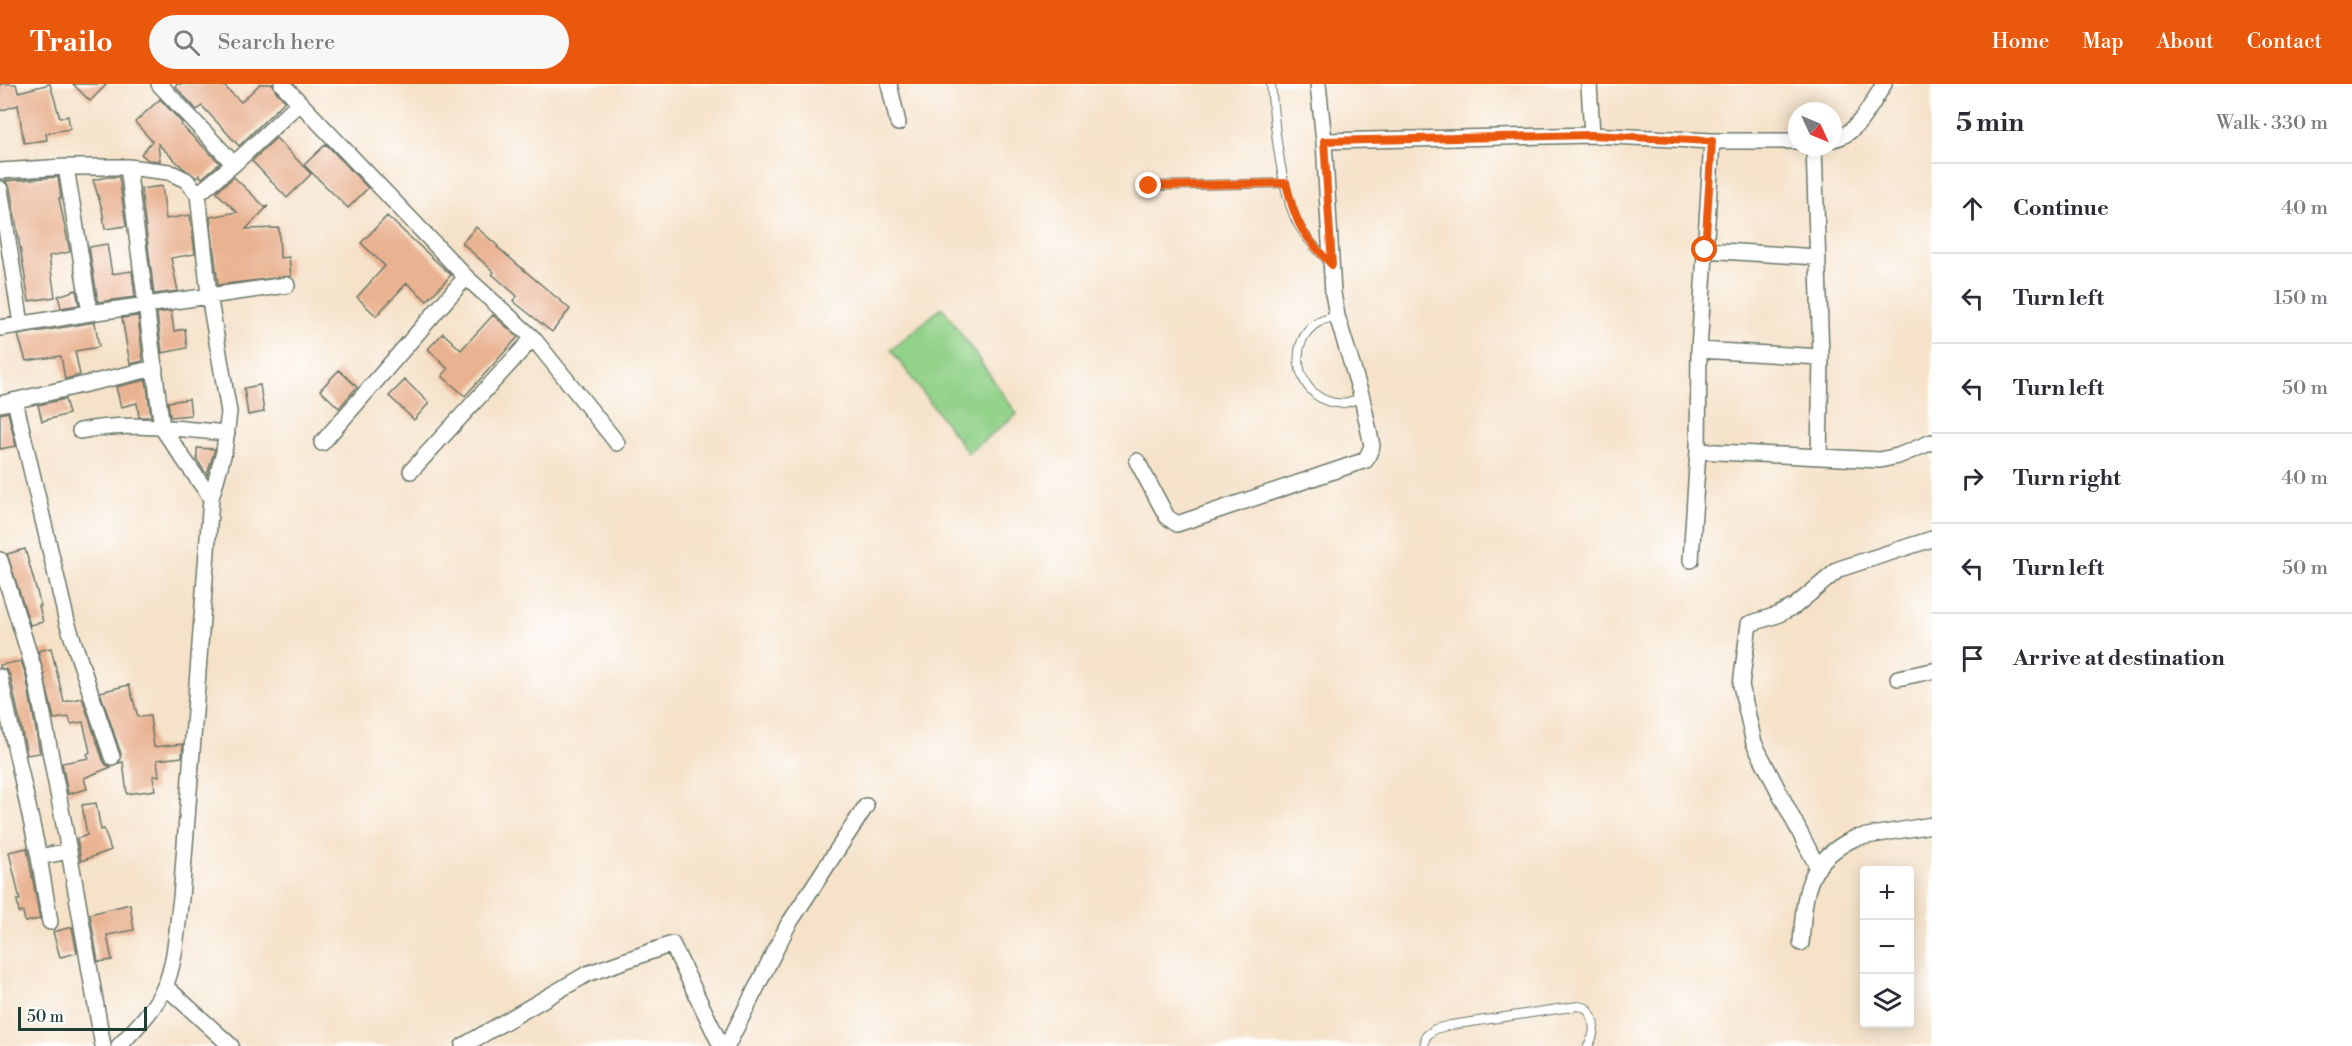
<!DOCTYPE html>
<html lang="en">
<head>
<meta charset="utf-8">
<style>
	:root { --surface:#fff; --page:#f7f7f7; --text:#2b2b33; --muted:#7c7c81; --line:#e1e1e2; --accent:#ea580c }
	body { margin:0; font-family:"Libre Bodoni",serif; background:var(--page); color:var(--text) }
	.controls { position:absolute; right:18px; bottom:18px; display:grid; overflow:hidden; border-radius:6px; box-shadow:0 3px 15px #0003 }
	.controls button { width:54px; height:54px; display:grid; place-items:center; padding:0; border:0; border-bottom:2px solid var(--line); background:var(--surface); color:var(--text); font:30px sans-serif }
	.compass { position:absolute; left:1788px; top:18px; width:54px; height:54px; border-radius:50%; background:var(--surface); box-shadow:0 3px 15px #0003; rotate:134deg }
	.scale { position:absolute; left:18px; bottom:15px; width:129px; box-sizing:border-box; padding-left:6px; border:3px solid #1f3d34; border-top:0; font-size:16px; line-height:21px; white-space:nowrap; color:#1f3d34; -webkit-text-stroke:4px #fff; paint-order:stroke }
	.stop { position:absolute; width:18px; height:18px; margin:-14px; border:4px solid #ea580c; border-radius:50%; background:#fff }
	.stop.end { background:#ea580c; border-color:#fff; box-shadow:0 2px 6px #0008 }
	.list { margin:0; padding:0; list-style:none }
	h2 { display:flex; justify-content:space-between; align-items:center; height:78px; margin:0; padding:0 24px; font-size:26px }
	h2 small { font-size:20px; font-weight:400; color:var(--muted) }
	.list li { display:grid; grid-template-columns:39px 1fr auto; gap:18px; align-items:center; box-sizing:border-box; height:90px; padding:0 24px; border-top:2px solid var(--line) }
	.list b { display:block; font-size:22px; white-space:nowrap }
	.list em { font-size:20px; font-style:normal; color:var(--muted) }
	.icon { flex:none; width:33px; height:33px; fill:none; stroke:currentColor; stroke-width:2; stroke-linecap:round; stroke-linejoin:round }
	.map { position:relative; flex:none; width:1932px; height:962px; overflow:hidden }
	header { display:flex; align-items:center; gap:36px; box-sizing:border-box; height:84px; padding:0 30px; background:var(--accent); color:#fff }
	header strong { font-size:28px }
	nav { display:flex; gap:33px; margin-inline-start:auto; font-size:21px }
	.search { width:420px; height:54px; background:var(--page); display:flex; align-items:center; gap:15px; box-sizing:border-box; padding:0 21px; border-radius:33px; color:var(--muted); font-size:22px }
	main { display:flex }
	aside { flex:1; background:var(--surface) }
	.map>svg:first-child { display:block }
	.green { fill:#92d289; stroke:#58885e; stroke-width:1.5 }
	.building { fill:#e9b291 }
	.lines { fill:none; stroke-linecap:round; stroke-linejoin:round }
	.service-casing { stroke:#6a7768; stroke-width:10 }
	.minor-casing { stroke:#6a7768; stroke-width:18 }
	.service { stroke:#fff; stroke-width:8 }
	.minor { stroke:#fff; stroke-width:15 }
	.route { stroke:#ea580c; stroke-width:8 }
</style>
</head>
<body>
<header>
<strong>Trailo</strong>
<div class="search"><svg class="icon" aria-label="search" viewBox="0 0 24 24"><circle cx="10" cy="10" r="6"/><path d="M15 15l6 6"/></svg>Search here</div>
<nav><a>Home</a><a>Map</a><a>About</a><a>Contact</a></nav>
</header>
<main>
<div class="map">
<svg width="1932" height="962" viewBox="0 0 1932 962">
	<rect width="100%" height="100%" fill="#fff"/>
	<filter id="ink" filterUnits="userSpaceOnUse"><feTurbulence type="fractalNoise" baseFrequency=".0167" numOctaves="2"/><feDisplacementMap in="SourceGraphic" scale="12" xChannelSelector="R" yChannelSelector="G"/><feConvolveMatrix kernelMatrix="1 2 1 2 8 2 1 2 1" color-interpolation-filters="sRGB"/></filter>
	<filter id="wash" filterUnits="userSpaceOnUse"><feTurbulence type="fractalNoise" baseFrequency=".008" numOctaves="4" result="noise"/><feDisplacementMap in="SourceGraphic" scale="24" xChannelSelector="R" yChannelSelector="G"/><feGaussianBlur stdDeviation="1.35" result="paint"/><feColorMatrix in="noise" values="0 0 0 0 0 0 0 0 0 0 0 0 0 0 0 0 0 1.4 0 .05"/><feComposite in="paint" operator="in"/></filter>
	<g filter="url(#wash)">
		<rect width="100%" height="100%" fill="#f5e2c9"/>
		<path class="green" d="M942,223L1017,330L968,369L891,266Z"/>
		<g id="blocks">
			<path class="building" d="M0,0H16L18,8L50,0L60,34L68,32L70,45L46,49L47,56L24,59L18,21L0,27Z
				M73,0H107L90,17Z
				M177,0H222L241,18L260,0H273L275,6L285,17L239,62L202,22L197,26L175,2Z
				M160,15L182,39L181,41L220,79L202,94L199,91L197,94L182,83L158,60L160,77L148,76L141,70L152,57L135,38Z
				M276,54L311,90L287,114L252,77Z
				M326,60L368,104L348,124L304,81Z
				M58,93L61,114H59L70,168L49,172L55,213L29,217L10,104L5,97Z
				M107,93H119L126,142L105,145L102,125L93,96Z
				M234,93L265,123L268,122L246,145L279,144L280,174L289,173L291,192L218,201L210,133L237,128L216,108Z
				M162,102L166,135L190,131L195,170L171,174L178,207L154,210L141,105Z
				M387,132L451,191L427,217L407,199L376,232L357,213L385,182L361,159Z
				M476,143L498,162L497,163L570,225L552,248L513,217L517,212L492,190L494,188L462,159Z
				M107,160L112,190L132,187L135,213L98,218L89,163Z
				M76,206L79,221L61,224L58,212Z
				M171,227L174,247L185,245L187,264L162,269L157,229Z
				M493,231L518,253L465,312L442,292L448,285L428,265L443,249L461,266Z
				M138,232L143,277L130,280L122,234Z
				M95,238L99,263L75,267L80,291L65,295L61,272L26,277L18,251Z
				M339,286L357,303L339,324L320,306Z
				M146,296L151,333H139L137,319L121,323L116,303Z
				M405,296L429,319L414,336L389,312Z
				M260,301L264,328L248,331L244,304Z
				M65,315L69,330L42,337L38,321Z
				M189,315L191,331L170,333L168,318Z
				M8,328L16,362L0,365V330Z
				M197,364L215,365L207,391L197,376Z
				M25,465L41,522H39L43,538L30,541L7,470Z
				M51,564L64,618L82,614L103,676L106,681L111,683L84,694L87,705L68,710L62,679L89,674L87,670L90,668L83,638L71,640L69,633L54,635L38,567Z
				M21,577L26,591L40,669L27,671L10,591L7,586L0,584V581Z
				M129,601L138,633L150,632L154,663L183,660L182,673L157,676L159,692H153L155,706L127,710L123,678L119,679L121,670L100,608Z
				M96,719L101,746L104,745L111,766L81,777L77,755L87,751L82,721Z
				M27,764L40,835L25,838L23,828L19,829L17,816H20L9,768Z
				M130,820L134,846L107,851L112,876L98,878L90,830Z
				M72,843L77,869L60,873L53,848Z"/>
		</g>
	</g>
	<g filter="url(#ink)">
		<use href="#blocks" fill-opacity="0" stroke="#6a7768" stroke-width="1.5"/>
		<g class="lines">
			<g class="service-casing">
				<path id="service" d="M1271,0C1274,38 1280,97 1294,132C1302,151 1317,165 1331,180
					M1149,102L1285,99
					M1337,232C1331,234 1324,235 1319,238C1281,259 1300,323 1344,319C1350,318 1356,315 1362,314
					M1424,962L1426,952L1435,945L1451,941L1578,922L1586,924C1596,936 1596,949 1588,962"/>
			</g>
			<g class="minor-casing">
				<path id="minor" d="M159,0L234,80
					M282,0L466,193L533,254L617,359
					M889,0L898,39
					M1318,0L1324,57
					M1589,0L1592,51
					M1833,55C1857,52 1872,19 1884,0
					M1814,63L1821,273L1819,373
					M66,83L90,229
					M0,87L66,83H128L169,88L186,96L198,110
					M0,105L21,240
					M1705,166L1817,173
					M0,244L90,229L287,201
					M1699,266L1821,273
					M15,317L67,538L112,673
					M0,320L155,284
					M80,347C128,337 178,345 227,349
					M322,359L466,193
					M1698,367L1880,376L1898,372L1932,358
					M1137,377L1167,433L1177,440L1366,376L1372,362L1362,314L1337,232L1333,209L1324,57L1592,51L1712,57H1797
					M411,387L533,254
					M211,414L224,368L229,328L209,211L198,110L234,80L299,19
					M0,476L35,589L69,767L103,962
					M1691,476L1698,367L1699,266L1712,57
					M0,593L39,773L50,838
					M1898,594L1932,587
					M39,773L69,767
					M1818,784L1754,659L1741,601L1749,540L1777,531L1795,522L1839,485L1932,455
					M1801,859C1805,810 1804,778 1855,754L1932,741
					M165,902L231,962
					M119,962C136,944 155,925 165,902C176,878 177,840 181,814L211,414L162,344L128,83
					M463,962L587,890L672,860L721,962
					M727,962L788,841L866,722"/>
			</g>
			<use href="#service" class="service"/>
			<use href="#minor" class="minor"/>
		</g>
	</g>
	<g class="lines" filter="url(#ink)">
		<path class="route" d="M1149,102L1286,99C1296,141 1302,150 1332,181L1324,57L1592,51L1712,57L1705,166"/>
	</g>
</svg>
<div class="controls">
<button>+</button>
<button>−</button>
<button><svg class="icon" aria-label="layers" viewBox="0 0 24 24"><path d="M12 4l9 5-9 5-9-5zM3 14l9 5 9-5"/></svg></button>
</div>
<svg class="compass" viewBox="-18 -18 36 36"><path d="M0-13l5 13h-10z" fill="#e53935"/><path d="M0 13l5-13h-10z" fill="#7c7c81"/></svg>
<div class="scale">50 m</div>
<div class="stop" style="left:1705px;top:166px"></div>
<div class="stop end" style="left:1149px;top:102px"></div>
</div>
<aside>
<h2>5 min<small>Walk · 330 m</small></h2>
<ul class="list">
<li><svg class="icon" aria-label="ahead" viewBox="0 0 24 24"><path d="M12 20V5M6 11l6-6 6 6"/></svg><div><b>Continue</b></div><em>40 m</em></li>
<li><svg class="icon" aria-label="left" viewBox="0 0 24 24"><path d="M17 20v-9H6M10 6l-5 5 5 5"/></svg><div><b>Turn left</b></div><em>150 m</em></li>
<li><svg class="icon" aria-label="left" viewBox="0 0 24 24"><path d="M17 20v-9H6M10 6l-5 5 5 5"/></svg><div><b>Turn left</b></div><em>50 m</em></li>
<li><svg class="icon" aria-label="right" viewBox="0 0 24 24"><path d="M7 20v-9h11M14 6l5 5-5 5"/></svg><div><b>Turn right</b></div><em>40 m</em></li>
<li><svg class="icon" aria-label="left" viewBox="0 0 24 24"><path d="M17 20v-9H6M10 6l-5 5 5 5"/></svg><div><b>Turn left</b></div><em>50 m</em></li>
<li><svg class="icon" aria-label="arrive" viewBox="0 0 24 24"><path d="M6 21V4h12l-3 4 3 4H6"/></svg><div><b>Arrive at destination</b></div></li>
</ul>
</aside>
</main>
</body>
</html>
